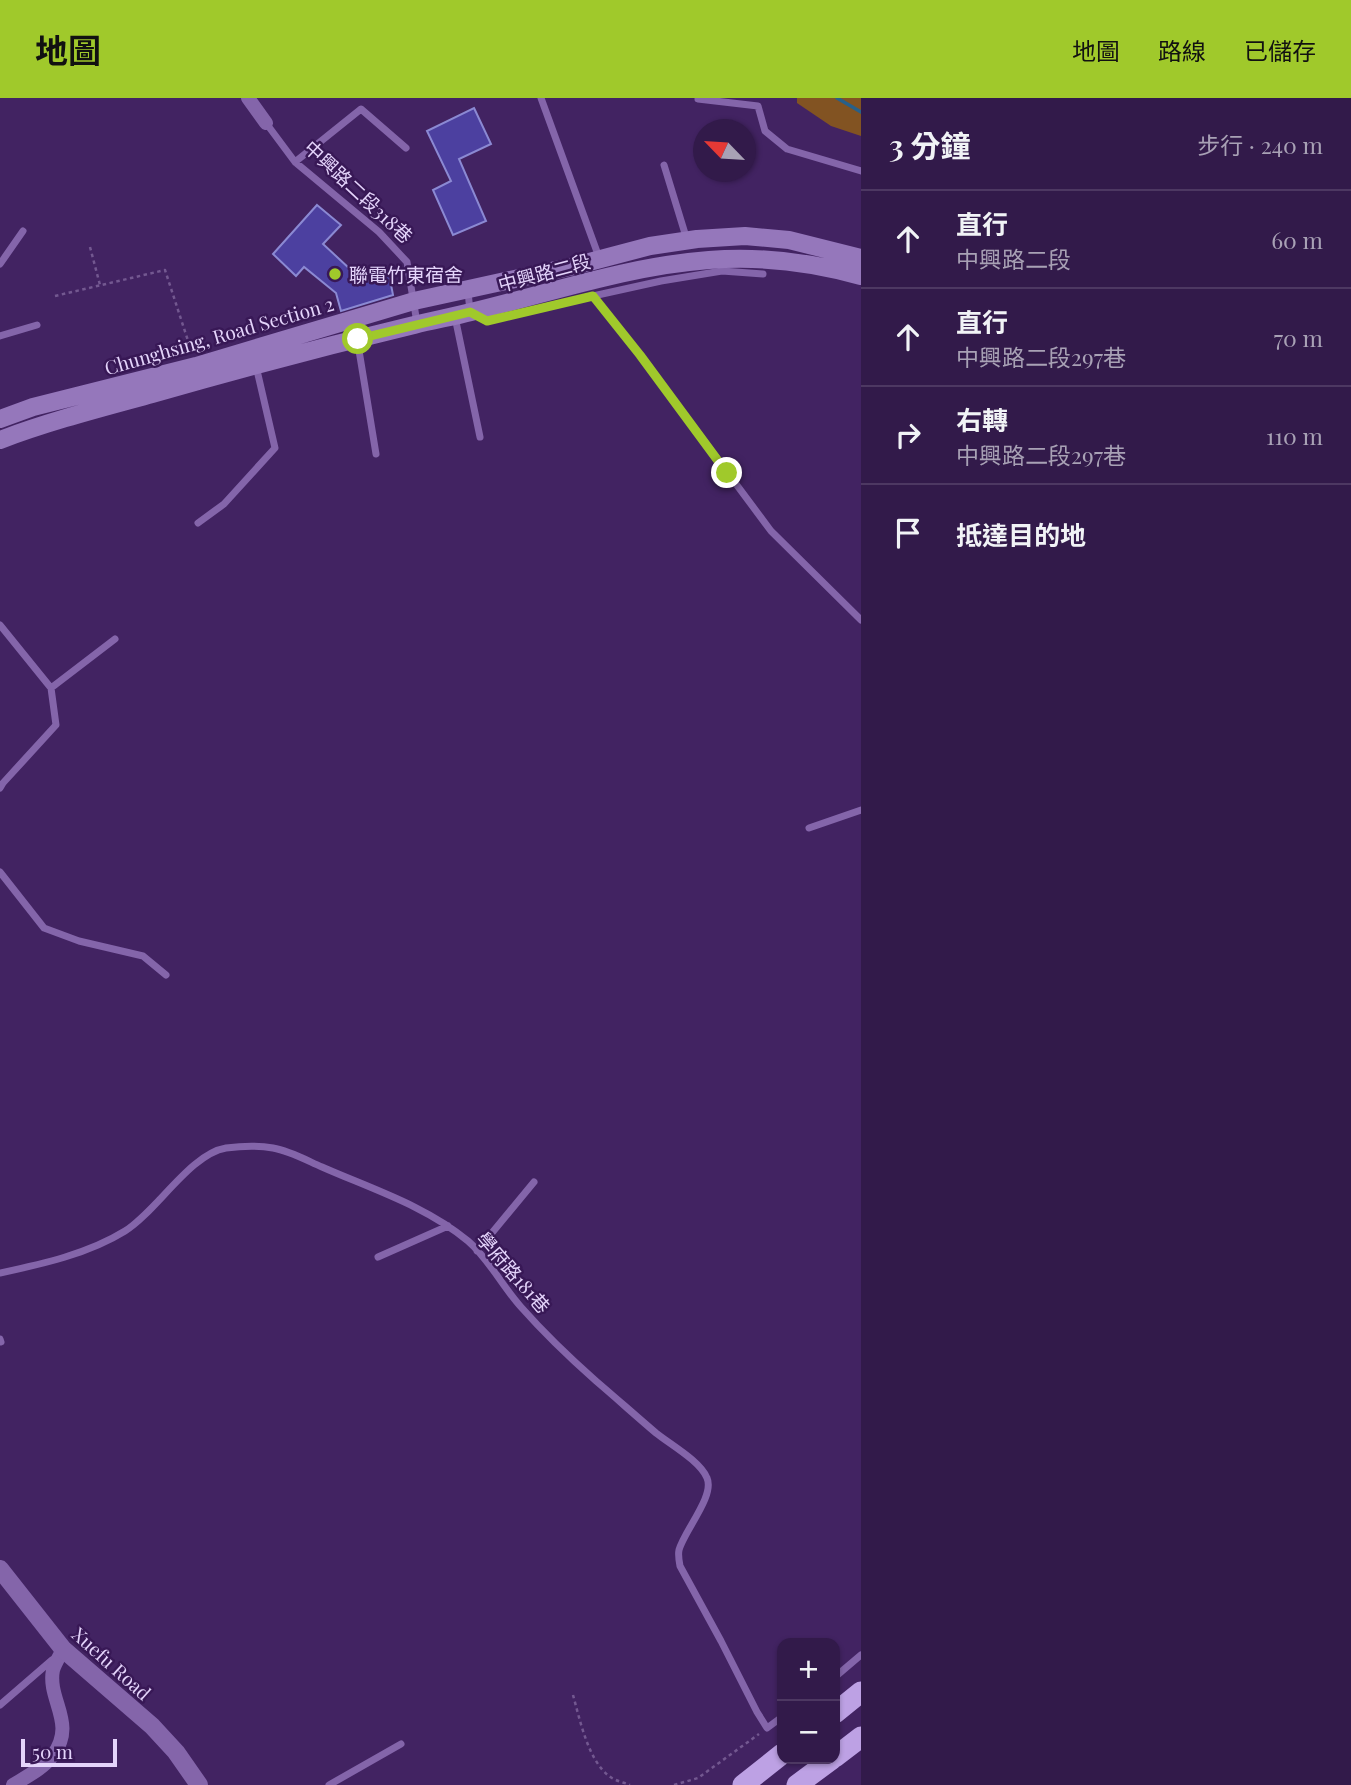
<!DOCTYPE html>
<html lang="zh-TW">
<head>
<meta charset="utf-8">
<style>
	:root { --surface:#321a4a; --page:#3d2754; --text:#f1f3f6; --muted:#a8a1b5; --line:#4d3862; --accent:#a0c92b }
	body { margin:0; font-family:"Playfair Display","Noto Sans TC",serif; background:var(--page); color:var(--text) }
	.controls { position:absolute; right:21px; bottom:21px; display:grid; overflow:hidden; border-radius:14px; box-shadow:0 2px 5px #0004 }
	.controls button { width:63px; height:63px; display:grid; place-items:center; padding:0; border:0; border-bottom:2px solid var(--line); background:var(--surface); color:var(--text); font:35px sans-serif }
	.compass { position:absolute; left:693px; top:21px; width:63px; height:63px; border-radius:50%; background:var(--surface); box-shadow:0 2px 5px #0004; rotate:295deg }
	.scale { position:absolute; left:21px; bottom:18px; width:96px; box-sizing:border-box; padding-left:7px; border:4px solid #e4d4fb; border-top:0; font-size:19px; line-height:24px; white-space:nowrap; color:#e4d4fb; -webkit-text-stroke:5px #381856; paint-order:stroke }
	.stop { position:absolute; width:21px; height:21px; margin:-16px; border:5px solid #a0c92b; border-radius:50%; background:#fff }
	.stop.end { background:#a0c92b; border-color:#fff; box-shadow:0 2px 7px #0008 }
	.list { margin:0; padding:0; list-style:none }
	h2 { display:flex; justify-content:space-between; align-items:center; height:91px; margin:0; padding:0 28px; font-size:30px }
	h2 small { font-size:23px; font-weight:400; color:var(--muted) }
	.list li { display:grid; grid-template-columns:46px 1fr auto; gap:21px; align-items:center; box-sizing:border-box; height:98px; padding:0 28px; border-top:2px solid var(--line) }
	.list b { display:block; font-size:26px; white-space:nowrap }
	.list p { margin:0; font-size:23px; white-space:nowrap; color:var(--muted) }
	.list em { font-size:23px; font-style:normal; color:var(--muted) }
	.icon { flex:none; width:38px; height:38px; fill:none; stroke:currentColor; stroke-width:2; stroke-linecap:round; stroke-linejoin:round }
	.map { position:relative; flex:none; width:861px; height:1687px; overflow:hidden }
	header { display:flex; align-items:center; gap:42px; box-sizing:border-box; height:98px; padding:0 35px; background:var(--accent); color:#111 }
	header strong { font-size:33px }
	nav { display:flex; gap:38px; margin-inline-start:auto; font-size:24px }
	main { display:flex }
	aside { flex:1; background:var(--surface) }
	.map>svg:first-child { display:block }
	.forest { fill:#825322 }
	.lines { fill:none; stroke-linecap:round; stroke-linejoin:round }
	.stream { stroke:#28608a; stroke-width:3.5 }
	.building { fill:#4c40a0; stroke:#8b89d3; stroke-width:2 }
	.path { stroke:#735890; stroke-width:2.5; stroke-dasharray:3.5 3.5; stroke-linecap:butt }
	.service { stroke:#8465aa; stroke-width:7 }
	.minor { stroke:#8465aa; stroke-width:14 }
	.tertiary { stroke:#8465aa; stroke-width:18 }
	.secondary { stroke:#9577bb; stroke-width:18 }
	.motorway { stroke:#bda1e4; stroke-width:21 }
	.route { stroke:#a0c92b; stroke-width:9 }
	.poi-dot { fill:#a0c92b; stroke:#381856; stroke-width:2.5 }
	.labels { text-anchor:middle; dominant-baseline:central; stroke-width:5; stroke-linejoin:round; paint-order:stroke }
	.street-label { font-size:19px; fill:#e4d4fb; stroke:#381856 }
	.poi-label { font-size:19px; fill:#e4d4fb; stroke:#381856; text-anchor:start }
</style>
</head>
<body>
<header>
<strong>地圖</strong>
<nav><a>地圖</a><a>路線</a><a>已儲存</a></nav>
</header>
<main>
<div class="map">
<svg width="861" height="1687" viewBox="0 0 861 1687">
	<rect width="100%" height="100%" fill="#422362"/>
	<path class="forest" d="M797,0H861V38L831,28L797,5Z"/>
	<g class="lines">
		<path class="stream" d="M837,0L861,14"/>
	</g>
	<path class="building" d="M474,10L491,46L459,61L486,123L453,137L433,92L451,83L427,33Z
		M317,107L341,127L323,146L364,184L389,176L393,197L341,213L336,195L304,169L296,178L273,156Z"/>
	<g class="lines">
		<path class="path" d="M90,149L100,187
			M55,198L165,172L192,255
			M573,1597C580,1622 588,1662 609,1678C615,1683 623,1684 630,1687
			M674,1687L698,1680L759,1636"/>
		<path class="service" d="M541,0L600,162
			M698,1L758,8L765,33L787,51L861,73
			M266,25L295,64L379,134L407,164L417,225
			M295,64L361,11L406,50
			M664,67L687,142
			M0,166L23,133
			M468,193L470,214L487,223L593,198L640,257L771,433L861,522
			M593,198L661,183L722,173L763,176
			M455,219L480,339
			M354,222L376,356
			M0,238L37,227
			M198,425L224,406L275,350L256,268
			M0,527L51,590L56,627L3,685L0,690
			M51,590L115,541
			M809,730L861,712
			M0,774L44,830L79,843L143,858L166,877
			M477,1153L534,1084
			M378,1159L448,1128
			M0,1175C42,1166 88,1156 125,1133C157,1113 190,1056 226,1050C241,1048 257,1047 273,1050C290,1053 306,1062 322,1069C372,1091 426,1108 468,1143C489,1161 502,1188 521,1209C544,1235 570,1260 596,1283C616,1300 636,1318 656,1335C671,1347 700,1363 707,1380C715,1398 684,1433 679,1452C678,1457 679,1463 680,1468L721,1543L757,1614L767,1630L782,1619
			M0,1241L1,1244
			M835,1579L861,1557
			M0,1607L52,1562
			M329,1687L401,1646"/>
		<path class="minor" d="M248,0L266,25
			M13,1687C26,1679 44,1670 53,1657C77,1625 47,1602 53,1572C55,1565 60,1558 63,1551"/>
		<path class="tertiary" d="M0,1471L63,1551L152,1628L176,1654L199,1687"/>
		<path class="secondary" d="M0,321L33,309L196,268L414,203L574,168L650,148L697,141L745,138L789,142L861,160
			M0,342C50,323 101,310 152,296C239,271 326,248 414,227C433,222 452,219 471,214C550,195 628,168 709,162C761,158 811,164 861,178"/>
		<path class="motorway" d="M835,1615L861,1594
			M835,1659L861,1639
			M743,1687L782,1656
			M797,1687L832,1661"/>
	</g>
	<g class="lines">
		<path class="route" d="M358,241L470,214L487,223L593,198L640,257L727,375"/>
	</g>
	<circle class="poi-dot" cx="335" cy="176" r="7"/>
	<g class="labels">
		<g class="street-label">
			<text transform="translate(359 93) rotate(43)">中興路二段318巷</text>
			<text transform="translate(544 174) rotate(-15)">中興路二段</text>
			<text transform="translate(219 237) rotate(-16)">Chunghsing, Road Section 2</text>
			<text transform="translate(514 1174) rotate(49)">學府路181巷</text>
			<text transform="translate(112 1565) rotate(42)">Xuefu Road</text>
		</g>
		<g class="poi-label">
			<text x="349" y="176">聯電竹東宿舍</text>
		</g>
	</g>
</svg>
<div class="controls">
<button>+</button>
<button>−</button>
</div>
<svg class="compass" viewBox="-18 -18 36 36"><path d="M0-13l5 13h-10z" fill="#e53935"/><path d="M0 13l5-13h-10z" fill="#a8a1b5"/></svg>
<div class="scale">50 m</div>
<div class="stop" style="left:358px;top:241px"></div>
<div class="stop end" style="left:727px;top:375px"></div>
</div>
<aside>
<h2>3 分鐘<small>步行 · 240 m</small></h2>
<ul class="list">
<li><svg class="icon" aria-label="ahead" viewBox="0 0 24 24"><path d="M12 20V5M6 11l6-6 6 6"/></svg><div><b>直行</b><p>中興路二段</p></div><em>60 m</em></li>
<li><svg class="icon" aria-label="ahead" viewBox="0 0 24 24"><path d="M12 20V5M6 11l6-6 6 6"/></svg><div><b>直行</b><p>中興路二段297巷</p></div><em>70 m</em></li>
<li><svg class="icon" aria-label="right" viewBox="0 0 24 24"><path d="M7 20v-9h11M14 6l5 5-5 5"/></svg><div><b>右轉</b><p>中興路二段297巷</p></div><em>110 m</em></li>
<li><svg class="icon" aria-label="arrive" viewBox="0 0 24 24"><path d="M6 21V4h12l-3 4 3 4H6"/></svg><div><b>抵達目的地</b></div></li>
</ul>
</aside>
</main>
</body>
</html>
